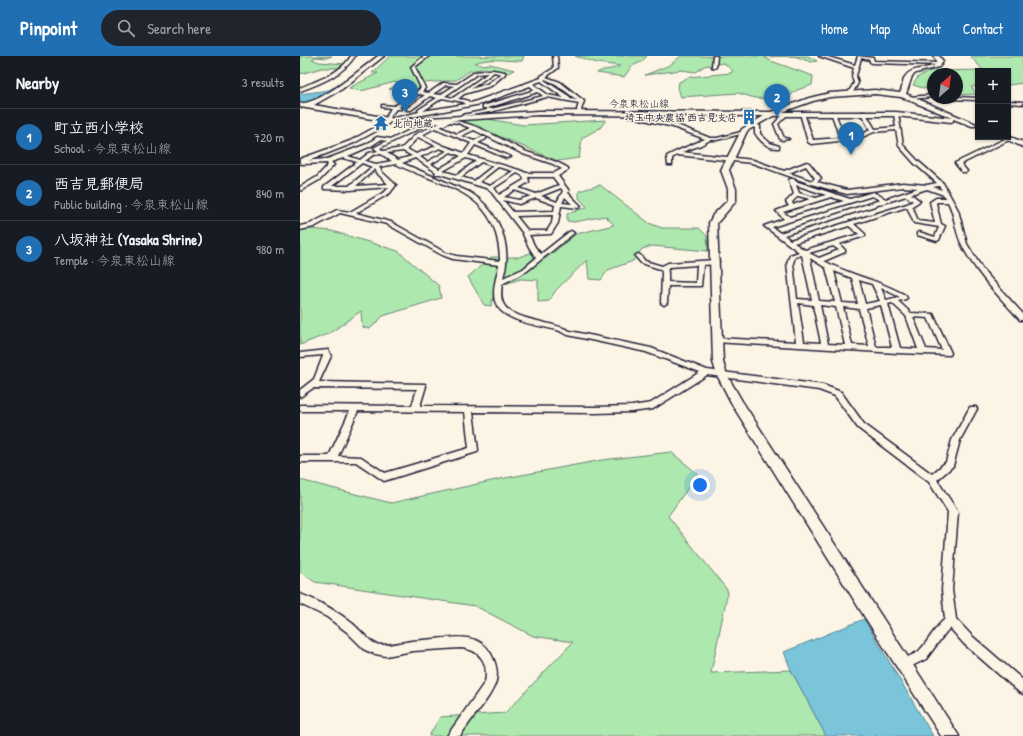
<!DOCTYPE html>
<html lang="en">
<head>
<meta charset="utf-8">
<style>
	:root { --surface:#171b24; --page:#20242c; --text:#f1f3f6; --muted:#9ea1a6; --line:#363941; --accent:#1f6fb2 }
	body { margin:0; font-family:"Patrick Hand","Klee One",sans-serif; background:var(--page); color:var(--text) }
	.controls { position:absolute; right:12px; top:12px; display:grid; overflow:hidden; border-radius:0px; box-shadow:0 1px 3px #0004 }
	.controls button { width:36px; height:36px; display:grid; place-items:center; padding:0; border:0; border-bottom:1px solid var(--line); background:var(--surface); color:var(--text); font:20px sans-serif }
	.compass { position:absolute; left:627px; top:12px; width:36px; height:36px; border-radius:50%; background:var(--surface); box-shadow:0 1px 3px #0004; rotate:28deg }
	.you { position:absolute; left:400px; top:429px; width:14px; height:14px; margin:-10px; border:3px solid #fff; border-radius:50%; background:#1a73e8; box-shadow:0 0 0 6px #1a73e833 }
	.badge { display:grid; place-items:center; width:26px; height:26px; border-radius:50%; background:var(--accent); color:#fff; font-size:13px; font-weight:700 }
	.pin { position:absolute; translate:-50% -33px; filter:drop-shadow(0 1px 2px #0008) }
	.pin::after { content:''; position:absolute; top:21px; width:14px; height:12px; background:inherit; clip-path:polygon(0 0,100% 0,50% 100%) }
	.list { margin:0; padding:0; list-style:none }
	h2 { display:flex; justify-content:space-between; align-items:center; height:52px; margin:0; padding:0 16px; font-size:17px }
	h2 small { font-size:13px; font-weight:400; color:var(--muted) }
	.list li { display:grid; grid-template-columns:26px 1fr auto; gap:12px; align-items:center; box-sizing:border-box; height:56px; padding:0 16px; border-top:1px solid var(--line) }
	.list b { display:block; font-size:15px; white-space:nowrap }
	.list p { margin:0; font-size:13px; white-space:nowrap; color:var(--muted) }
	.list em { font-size:13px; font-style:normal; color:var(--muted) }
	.icon { flex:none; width:22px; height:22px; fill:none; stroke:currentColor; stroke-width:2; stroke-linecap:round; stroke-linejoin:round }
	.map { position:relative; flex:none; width:723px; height:680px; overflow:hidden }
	header { display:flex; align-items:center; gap:24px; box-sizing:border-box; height:56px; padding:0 20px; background:var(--accent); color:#fff }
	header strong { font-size:19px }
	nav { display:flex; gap:22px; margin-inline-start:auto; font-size:14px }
	.search { width:280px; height:36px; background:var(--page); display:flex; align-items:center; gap:10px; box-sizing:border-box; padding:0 14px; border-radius:22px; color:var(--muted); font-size:15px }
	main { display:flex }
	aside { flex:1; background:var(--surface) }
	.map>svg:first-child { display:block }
	.green { fill:#ade8ae; stroke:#688574 }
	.water { fill:#7ac5da; stroke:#57849a }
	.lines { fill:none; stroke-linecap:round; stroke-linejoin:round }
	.street-casing { stroke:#22223b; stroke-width:3 }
	.secondary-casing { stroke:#22223b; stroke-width:3 }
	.street { fill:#fcf5e5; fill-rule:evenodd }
	.secondary { fill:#fcf5e5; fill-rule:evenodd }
	.labels { text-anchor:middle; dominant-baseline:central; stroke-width:3; stroke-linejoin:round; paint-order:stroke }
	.far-street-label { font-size:10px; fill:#22223b; stroke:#fcf5e5 }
	.far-poi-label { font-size:10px; font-weight:bold; fill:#22223b; stroke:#fcf5e5; text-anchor:end }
</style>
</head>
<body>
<header>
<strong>Pinpoint</strong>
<div class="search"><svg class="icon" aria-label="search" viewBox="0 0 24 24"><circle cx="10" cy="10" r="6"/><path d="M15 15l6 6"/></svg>Search here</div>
<nav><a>Home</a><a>Map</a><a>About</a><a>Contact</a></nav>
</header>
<main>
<aside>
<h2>Nearby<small>3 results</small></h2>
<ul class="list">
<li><span class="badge">1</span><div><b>町立西小学校</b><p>School · 今泉東松山線</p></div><em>720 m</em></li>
<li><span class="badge">2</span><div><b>西吉見郵便局</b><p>Public building · 今泉東松山線</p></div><em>840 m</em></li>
<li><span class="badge">3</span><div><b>八坂神社 (Yasaka Shrine)</b><p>Temple · 今泉東松山線</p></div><em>980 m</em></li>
</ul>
</aside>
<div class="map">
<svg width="723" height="680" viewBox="0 0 723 680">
	<rect width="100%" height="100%" fill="#fcf5e5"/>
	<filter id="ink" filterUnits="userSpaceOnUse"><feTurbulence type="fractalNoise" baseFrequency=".025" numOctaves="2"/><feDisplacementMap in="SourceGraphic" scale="8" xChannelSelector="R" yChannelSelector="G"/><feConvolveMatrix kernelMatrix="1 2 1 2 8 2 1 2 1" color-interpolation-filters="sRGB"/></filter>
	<g filter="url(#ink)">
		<path class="green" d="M0,0H32L26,2L15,1L12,3L19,6L45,8L37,12H22L0,18Z
			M90,0H224L222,5C206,5 189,1 175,7L180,9L190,8L214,14L208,17L185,12L170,15L156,24L125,27L119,32L106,37L89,33L101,28L95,26L61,35L49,32L78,17H72Z
			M275,0H347L341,6L332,10L324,21L297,17C305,12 314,14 320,10L297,7Z
			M381,0H508L517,5L511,6L494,0L464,1L471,5L513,20L512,29L497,34L485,44L455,42L438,37L381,41L378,32L379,26L389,21L431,17L433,15L424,7L404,10L396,16L381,14L345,19L370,9Z
			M670,0H723V27L708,29V15H678V30L671,31L677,38L657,39V18H633V35L613,29L618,21L630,15L683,14Z
			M165,63H188L223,69L306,64L300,72L282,82L279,102L258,105L160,64Z
			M300,129L349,167L362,172H399L407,180L408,195L352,190L342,193L333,205L308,214L301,224L289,223L287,204L256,234L249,245L238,246V224L221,223L195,231L191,250L184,249L168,221L191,201H219L230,197L245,203L276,178L314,169L305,160L274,166L267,165V158L287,151L279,142V135Z
			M0,172L32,175L98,195L139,230L141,242L83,260L70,273L62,271L61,255L30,277L0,289Z
			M371,396L398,418L368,460L428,535L411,617L491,614L526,680H129L140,661L205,657L273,586L233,580L175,550L15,526L0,516V424L91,447L200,423L302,404Z"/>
		<path class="water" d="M34,31L36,32L7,47H0V38L29,34Z
			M564,563L633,680H526L491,614L484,596Z"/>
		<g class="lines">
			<g class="street-casing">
				<path id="street" d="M51,0H55C43,19 20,28 0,35V32C18,24 40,18 51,0Z
					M124,0H129L115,11L125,32L122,36L129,37L143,27L157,28L175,16L193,14L205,16V18L191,30L164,38L158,43L166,44L171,47L241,22V20L254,12L253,0H257L258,12L246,21L260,26L284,45L281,54L282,57L278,58L277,54L279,47L247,41L190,56L164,60L162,59L187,54L186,52H183V50L235,34L230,30L181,48L85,66L87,59L91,52L82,51V49L94,50L112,39L121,32L111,11ZM194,16L201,18L187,28L171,33ZM188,17L153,42L145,40L177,18ZM245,23L256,28L277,44L270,43V41L244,24ZM241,25L264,42L248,39L233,28ZM146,29L154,30L140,39L133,38ZM238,36L243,40L191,53L187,52ZM119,38L125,39L107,52V54H111L130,40L137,42L118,54L119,56L90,63L91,59L96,53H101V52L99,51ZM142,42L163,46L166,48L123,55Z
					M413,0H417L416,11L414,12L412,11Z
					M519,0H525L555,9L558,0L573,2L574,5L640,7L642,8L640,9L572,7L570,6V4L561,2L556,20L558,27L552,38H550L548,37L554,27L552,20L554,12Z
					M633,39V41L610,43L608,42L610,41Z
					M657,41L678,42V44L645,43L643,42Z
					M708,45L723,46V48L708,47Z
					M322,56L377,69L410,82H417L445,75V77L417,84H410L401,89L382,96L453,104L484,115L507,106L509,107L521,122L517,126L547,134L603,127L627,129L637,127L614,107L599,90L596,74L574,76L558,83L511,88L508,86L500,57L502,56L504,57L513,84L540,82L531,56L535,57L545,82L557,81L570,74L561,57V56H565L575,73L596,71L594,58L598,57L603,89L618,105L643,127L658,154L667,188L683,214L723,258V264H720C699,240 676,218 662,189C655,176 655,159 648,146H637L636,147L641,168L645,170L639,184L637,185L617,179V177L619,176L635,181L639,171L614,167L607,151L554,168L565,178V180L539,188L545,194V196L524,205C549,219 579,224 605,239L607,242L606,243L598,245L611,257L633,258L651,297L650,299L597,297L414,286L413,284L417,282L496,286L487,207L490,199L499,196L464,170L484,163L476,155L489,150L486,146L494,138L489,124L490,123H494L495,125L550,143L573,136L586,143L618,132L603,131L547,138L511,128L452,107L377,99L372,102V109H368L367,100L377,95L405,83L373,71L320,58V57ZM506,110L515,122L512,125L489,117ZM496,129L526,139L516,142L499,137ZM639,130L642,134L633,131ZM627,133L644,139L646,142H636L630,146L635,167L618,165L612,150L620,145L611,138ZM498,140L510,143L493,149L492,146ZM572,140L580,144L480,177L472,171ZM606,140L613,145L607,148L490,184L484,179ZM531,141L544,145L490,161L483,156ZM549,170L559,178L505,194L494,187ZM533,190L539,194L519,202L509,197ZM502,199L512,244L497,243L493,207L495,201ZM510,202L526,212L535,246L519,245ZM534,215L552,222L558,248L542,247ZM559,224L572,228L580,245L565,248ZM581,232L600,241L586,244ZM498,247L513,249L521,287L504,286ZM592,247L606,260L618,293L600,292L588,248ZM520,249L536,251L545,289L528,288ZM581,249L592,291H576L566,252ZM543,251L559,253L569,290L552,289ZM613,261L628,262L642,294L626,293Z
					M485,56L489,57L478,68L484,82L489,83L482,84L480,83L474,68Z
					M150,64C178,67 202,85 227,96C241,101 255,104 268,112V114L258,120L269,135L268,137L281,150L278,152L261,150L258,167L251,178L229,179L235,191L241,198L269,176L271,175L274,177L227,215L202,228C201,235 200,243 204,249C212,264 255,266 270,275L351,292L407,314L523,329L541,336L564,368L632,418L646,406L652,384L670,351H676L677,353L660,384L653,410L637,424L658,456L652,534L656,563L672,580L723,624V638L719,636L664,588L650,572L646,576L626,603L604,614L600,613L598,609C602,601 613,600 619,595C629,585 634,572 645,563L642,534L648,456L629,426L558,372L535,340L519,334L407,319L353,353L332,356L295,357L173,356L178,394L177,396L84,425L56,406H0V400H29L50,355H0V349L112,350L117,333L13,332L0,341V334L14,323L23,300V299L0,301V297L28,294L31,300L19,326L125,328L126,330L120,350L295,351L332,350L351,347L400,316L346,296L268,279C264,278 261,275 257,274C239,269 201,266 195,245C192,233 197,220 199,209L153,203L142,199L87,168L40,157L14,171L0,174V170L10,168L37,154L50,156L86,135L89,131L50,134L24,133V131L57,106L43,102L31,106L34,109L21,123L0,135V131L17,121L28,109L27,107L3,108L0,106L1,105L27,103L67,88L77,81L92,83L125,66ZM150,66L158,67L170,72L157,78L140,71ZM140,67L116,78L102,92L83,95L80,92L128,68ZM135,72L171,87L164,97L144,90L122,79ZM174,74L223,98L253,108L262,113L254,117H226L219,114L168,99L175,89L206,102L211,101L178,87L186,83V81H182L174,85L161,80ZM118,81L136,90L116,98L107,93ZM80,84L87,85L75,91L74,92L78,95L69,97L60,104L48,100L71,90ZM140,92L147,95L127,106L120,101ZM103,95L112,100L98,104L87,97ZM151,96L161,100L139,113L131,108ZM81,98L92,105L76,108L65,105L73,99ZM115,102L136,116L135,118H140L189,133L222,176L229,191L236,202L223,213L203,222C204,217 206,212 206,207C209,179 193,150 169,136L102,107ZM166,102L176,105L157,119L143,115ZM181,106L193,110L174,125L161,121ZM62,107L72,111L49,130H32ZM96,108C132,127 180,131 195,174C198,184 200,194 200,205L156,200L146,197L91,166L56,157L90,137L96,129L82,116L79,111ZM198,111L213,115L190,130L179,126ZM75,113L78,118L88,128L56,130ZM217,117L223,120L224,124L199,139L194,132ZM228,121H253L259,129L236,138L219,132L229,126ZM261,132L263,135L257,146L241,140ZM215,134L231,140L219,144L204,141ZM265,141L272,148L262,147ZM236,142L255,149L254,155L213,156L203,144L219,148ZM253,159L252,167L247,175H228L216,160ZM58,355L165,356L169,392L85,417L61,401L38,400Z
					M450,67H454L460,70V78L470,87L479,90V92C468,93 460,85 455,77V72L450,69Z
					M707,82L711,83L661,108L667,115L666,116H662L655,107Z
					M338,198L340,199L345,205L362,210L368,207L416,204L419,206L416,208L403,209L401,230H368L367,247L364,249L361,247L362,216L360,213L341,207L335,200ZM397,209L396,227L368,226V216L367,213L370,211Z
					M0,538C19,545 37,555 53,568C59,573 70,586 76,588C85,591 97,587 106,586C116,584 126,584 136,583C156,581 180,577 191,598C203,620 195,632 182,650C174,660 167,670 160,680H147L185,626C189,607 180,593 160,592L113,595L86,600L75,598L65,594L47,576L27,561L0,548Z"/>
			</g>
			<g class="secondary-casing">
				<path id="secondary" d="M78,0H84L42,33L14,49L100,64L239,55L471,56L509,42L530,37L575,34L600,37C603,32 602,26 605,21C611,11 625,14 635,9L637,5L633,0H639L643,5L639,11L616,17L612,20L606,38L676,68V70H672L653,63V65L651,66L596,60H473L447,75L429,114L436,133V145L417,167L423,306L427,319L442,345L659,680H641L564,560L433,350L417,319L413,306L409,167L413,159L428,144V133L421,114L442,73L464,60L239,59L100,68L90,66L87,69L54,87L0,108V103L50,85L83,67L84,65L0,51V47C18,50 62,12 78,0ZM575,38L601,41L653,62L596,56H482L513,45L530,41Z
					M708,80L723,86V91L701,81Z"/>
			</g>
			<use href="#street" class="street"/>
			<use href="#secondary" class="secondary"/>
		</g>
	</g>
	<defs>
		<g id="building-bare" transform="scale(1.2)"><path d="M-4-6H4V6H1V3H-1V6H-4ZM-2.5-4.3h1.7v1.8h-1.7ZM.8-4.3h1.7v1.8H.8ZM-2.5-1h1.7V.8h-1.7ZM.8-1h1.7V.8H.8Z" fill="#1f6fb2" stroke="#fcf5e5" stroke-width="2.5" paint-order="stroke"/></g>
		<g id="temple-bare" transform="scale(1.2)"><path d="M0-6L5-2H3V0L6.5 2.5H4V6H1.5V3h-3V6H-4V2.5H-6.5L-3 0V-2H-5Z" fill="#1f6fb2" stroke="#fcf5e5" stroke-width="2.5" paint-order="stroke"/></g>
	</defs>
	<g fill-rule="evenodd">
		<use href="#building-bare" x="449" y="61"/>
		<use href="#temple-bare" x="81" y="67"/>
	</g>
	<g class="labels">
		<g class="far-street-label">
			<text x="339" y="47">今泉東松山線</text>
		</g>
		<g class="far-poi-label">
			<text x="437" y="61">埼玉中央農協 西吉見支店</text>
			<text x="93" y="67" text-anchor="start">北向地蔵</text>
		</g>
	</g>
</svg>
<div class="controls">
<button>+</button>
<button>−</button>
</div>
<svg class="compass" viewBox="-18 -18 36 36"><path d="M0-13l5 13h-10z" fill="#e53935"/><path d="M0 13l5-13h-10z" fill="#9ea1a6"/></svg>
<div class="you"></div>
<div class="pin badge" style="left:551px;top:99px">1</div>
<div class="pin badge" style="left:477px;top:61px">2</div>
<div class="pin badge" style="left:105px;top:56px">3</div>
</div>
</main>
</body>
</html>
